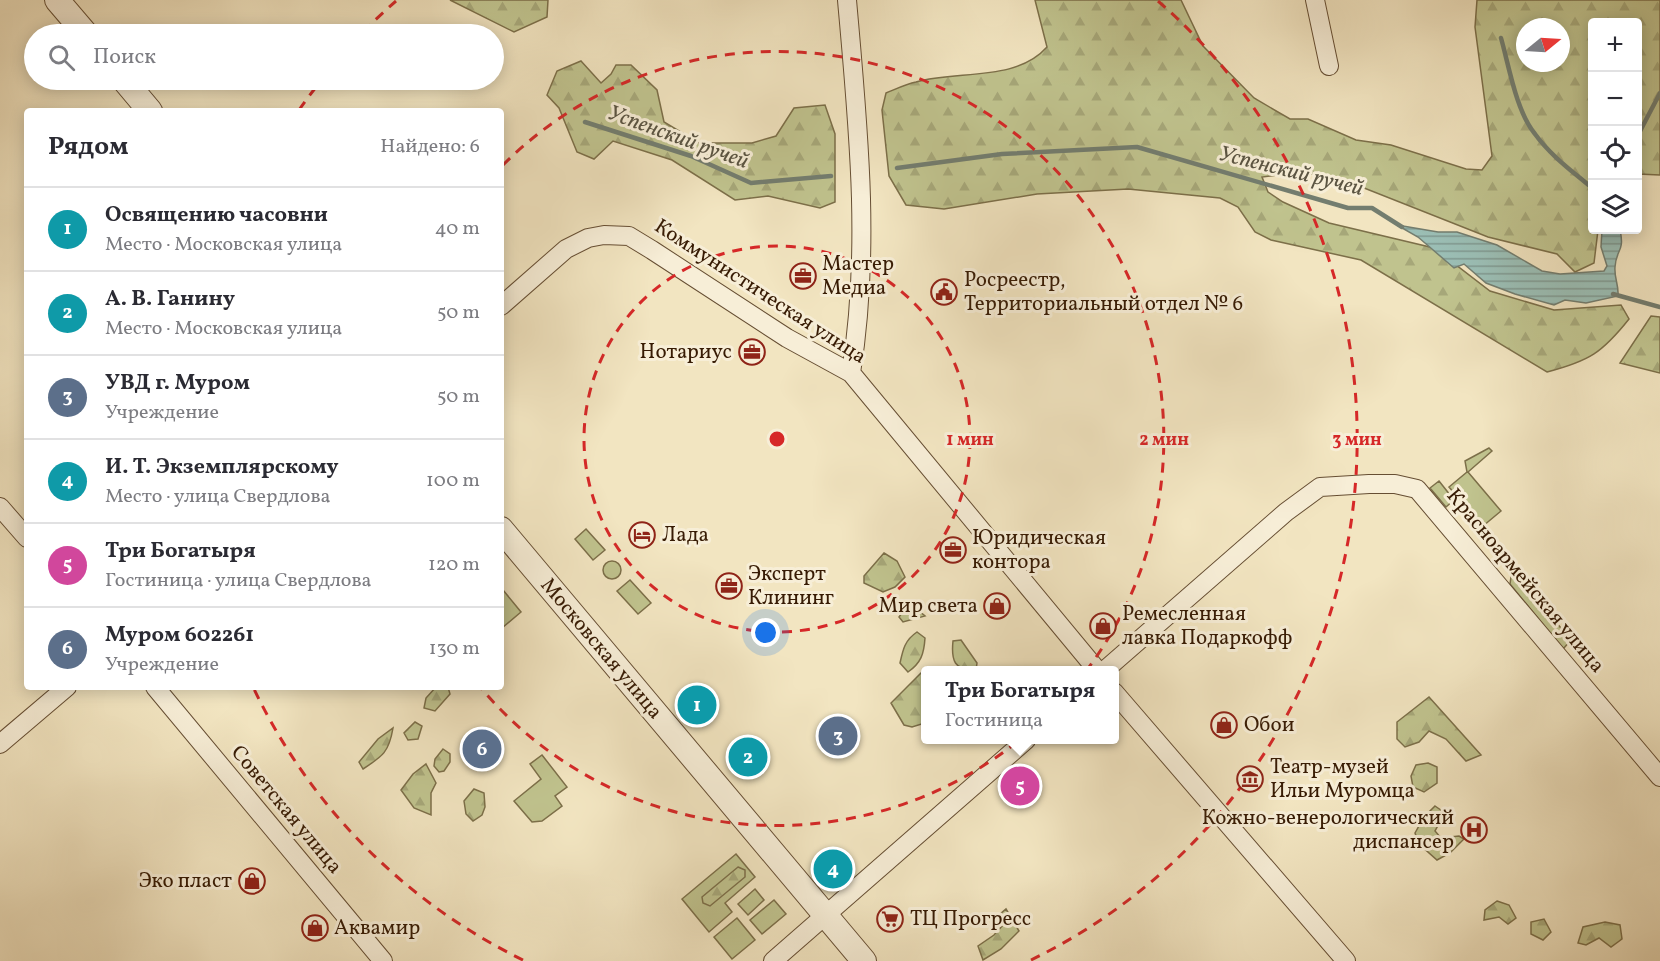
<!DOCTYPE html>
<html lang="ru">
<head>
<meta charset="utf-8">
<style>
	:root { --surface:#fff; --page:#f2f2f3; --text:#2b2b33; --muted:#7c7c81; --line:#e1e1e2; --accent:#b45309 }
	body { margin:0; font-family:Vollkorn,serif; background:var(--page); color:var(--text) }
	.controls { position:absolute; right:18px; top:18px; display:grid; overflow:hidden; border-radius:6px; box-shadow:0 3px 15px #0003 }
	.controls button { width:54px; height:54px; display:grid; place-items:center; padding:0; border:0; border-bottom:2px solid var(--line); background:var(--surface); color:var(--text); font:30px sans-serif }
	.compass { position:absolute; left:1516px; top:18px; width:54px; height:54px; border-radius:50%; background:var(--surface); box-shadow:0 3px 15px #0003; rotate:72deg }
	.you { position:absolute; left:766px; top:633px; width:21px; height:21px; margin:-15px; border:4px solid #fff; border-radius:50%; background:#1a73e8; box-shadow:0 0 0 9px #1a73e833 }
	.badge { display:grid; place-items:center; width:39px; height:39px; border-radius:50%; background:var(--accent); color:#fff; font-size:20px; font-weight:700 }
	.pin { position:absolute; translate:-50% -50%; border:3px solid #fff; box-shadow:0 2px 6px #0006 }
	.popup { position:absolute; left:921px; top:666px; width:198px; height:78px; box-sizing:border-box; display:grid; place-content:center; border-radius:6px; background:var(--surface); filter:drop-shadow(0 2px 4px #0005); font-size:20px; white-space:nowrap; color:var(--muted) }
	.popup b { font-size:22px; color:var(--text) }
	.popup::after { content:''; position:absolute; left:50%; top:100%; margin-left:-12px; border:12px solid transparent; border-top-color:var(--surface) }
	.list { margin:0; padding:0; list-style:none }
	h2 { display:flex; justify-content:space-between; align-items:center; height:78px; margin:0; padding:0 24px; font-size:26px }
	h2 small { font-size:20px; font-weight:400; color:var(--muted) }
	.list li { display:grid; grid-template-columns:39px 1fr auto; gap:18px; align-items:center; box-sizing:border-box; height:84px; padding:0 24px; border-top:2px solid var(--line) }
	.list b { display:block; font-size:22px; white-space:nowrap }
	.list p { margin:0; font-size:20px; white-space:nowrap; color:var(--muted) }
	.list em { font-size:20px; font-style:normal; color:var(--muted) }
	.icon { flex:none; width:33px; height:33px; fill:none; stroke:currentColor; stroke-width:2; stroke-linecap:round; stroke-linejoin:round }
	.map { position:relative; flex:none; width:1660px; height:961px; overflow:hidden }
	.search { position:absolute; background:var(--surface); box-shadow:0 3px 15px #0003; left:24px; top:24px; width:480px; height:66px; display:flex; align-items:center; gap:15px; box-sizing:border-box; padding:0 21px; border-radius:33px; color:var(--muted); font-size:22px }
	.panel { position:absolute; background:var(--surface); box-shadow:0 3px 15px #0003; left:24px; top:108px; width:480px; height:582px; border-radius:6px }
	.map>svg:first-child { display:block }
	.grass { fill:#c0c38e; stroke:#7c6f49; stroke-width:1.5 }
	.forest { fill:url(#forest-firs); stroke:#7c6f49; stroke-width:1.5; fill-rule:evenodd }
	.water { fill:url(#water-rules); stroke:#737d6f; stroke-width:1.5 }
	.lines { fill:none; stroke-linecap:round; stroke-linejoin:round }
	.stream { stroke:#737d6f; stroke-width:4.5 }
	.minor-casing { stroke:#664e33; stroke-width:20 }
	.tertiary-casing { stroke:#664e33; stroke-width:26 }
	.minor { stroke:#f7eed7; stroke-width:18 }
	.tertiary { stroke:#f7eed7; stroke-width:24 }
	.ring { fill:none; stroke:#d62828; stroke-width:3; stroke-dasharray:10 8 }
	.labels { text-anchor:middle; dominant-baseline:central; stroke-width:6; stroke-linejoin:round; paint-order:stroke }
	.poi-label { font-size:21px; fill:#371b04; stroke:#f7eed7; text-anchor:start }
	.street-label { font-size:21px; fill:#371b04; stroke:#f7eed7 }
	.water-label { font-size:22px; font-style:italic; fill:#5a5442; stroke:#f7eed7 }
	.centre { fill:#d62828; stroke:#f7eed7; stroke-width:3 }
	.ring-label { font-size:18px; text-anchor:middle; font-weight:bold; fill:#d62828; stroke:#f7eed7; stroke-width:6; stroke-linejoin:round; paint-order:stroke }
</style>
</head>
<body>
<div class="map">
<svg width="1660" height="961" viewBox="0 0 1660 961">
	<defs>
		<pattern id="forest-firs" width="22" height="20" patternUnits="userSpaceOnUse" patternTransform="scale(1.5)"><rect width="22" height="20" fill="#c0c38e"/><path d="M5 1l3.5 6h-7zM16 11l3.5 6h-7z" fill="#a6a779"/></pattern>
		<pattern id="water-rules" width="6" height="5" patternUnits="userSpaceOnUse" patternTransform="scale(1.5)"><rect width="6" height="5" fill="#9bbfb6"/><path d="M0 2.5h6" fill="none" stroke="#7f9a92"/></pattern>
	</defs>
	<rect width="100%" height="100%" fill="#f2e5c1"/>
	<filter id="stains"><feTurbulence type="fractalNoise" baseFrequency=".00333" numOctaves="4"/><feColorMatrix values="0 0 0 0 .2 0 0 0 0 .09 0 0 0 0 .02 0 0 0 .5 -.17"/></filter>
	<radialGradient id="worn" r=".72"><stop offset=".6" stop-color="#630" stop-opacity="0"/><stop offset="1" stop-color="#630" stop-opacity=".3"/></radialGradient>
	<path class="grass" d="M1489,448L1492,451L1468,472L1501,511L1483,526L1449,487L1467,472L1465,461Z
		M1439,481L1454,500L1446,507L1430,488Z
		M586,529L605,550L593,560L575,539Z
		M603 570a9 9 0 1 1 18 0a9 9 0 1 1-18 0Z
		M1512,570L1571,640L1563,649L1510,584Z
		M630,580L651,603L638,614L617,591Z
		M503,590L521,612L502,628L501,592Z
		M542,755L567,787L555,796L562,806L542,821L532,822L514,801L541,779L530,764Z
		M736,854L755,877L725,903L732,912L709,932L682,899Z
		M755,889L764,900L748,915L738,904Z
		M774,900L786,914L762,934L750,920Z
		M737,918L755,940L732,959L714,937Z"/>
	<path class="forest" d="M450,0H548L547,17L514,32Z
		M1035,0H1181L1203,46L1254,98L1290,119H1308L1356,140L1391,145L1466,169L1482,170L1492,156L1475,27L1477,0H1660V175L1638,174V22H1592V230H1598L1594,263L1575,272L1557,254L1488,237L1354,184L1302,172L1262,177L1268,192L1283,202L1329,223L1434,248L1490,291L1554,310L1621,305L1629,319C1602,353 1589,361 1547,372L1361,260L1271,240L1255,232L1238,207L1220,198L1128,189L1037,194L944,209L906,205L889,176L882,110L886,93C896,89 906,84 916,82C958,70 1016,82 1047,47ZM1525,27H1561V63H1525Z
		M581,61L601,83L611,74L616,65H631L657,90L664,122L699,143H752L776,136L794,108L825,105L835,134V202L820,208L768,196L735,200L672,160L613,141L594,159L577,152L559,108L547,95L557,71Z
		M1651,316L1660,317V373L1620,363Z
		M884,553L897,561L905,577L895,587L883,592L864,583V576Z
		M913,606L925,616L903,622L899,617L904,610Z
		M917,632L925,638C924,654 921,663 908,672L900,663C903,649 905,640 917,632Z
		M961,640L977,663L976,670C954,671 951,660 953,641Z
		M927,667H936L940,670H926L925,723L912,727L904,725L891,703Z
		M436,687H448L450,694L435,711L424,708L426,698Z
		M1429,697L1481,755L1466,761L1446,739L1429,731L1419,742L1405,747L1397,739V722Z
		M415,722L422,726L418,739L408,740L404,733Z
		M393,728C389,752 383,756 363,769L359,762L378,739Z
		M443,749L450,754V762L444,771L439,772L434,766L435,759Z
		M1428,763L1437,767V783L1424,792L1413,787L1411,776L1416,765Z
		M426,764L436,783L431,793V815L414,808L401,790L413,774Z
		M474,789L484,793L485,807L482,815L473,821L466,814L464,801Z
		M1435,806L1445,813L1435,831L1441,838L1459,836L1464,839L1450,853L1437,860L1419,844L1415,833L1424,817Z
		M738,867L745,870V877L710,906L703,903L702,897Z
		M1497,901L1509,905L1516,918L1508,924L1499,917L1484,920L1485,910Z
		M1006,909L1019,931L1001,949L983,960L978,946L994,935L1003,925L999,915Z
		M1544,919L1551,932L1543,940L1531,934V922Z
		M1605,922L1620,925L1622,939L1611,947L1599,938L1586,945L1578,943L1583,927Z"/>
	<path class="water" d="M1397,225L1438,232H1457L1497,245L1542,271L1560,274L1604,271L1607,266L1601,247L1602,230H1620C1625,252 1616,249 1615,267C1614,278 1619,285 1618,296L1586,303L1565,300L1554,305L1515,294L1486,283L1464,264L1454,268L1418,237Z"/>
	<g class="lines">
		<path class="stream" d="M1501,38C1509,66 1516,111 1535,134C1551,156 1572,171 1592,188
			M585,122L691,156L751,183L831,176
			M1638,135L1660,93
			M897,168L1002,154L1137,147L1348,208H1372L1402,227
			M1613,294L1660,307"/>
		<g class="minor-casing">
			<path id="minor" d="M847,0C858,125 871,248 851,373
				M1315,0L1329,66
				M501,306L566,249L588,238L604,235L629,236L652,250L787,338L851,373L1097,670
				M0,507L27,538
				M1105,670L1286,512L1320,487L1369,484H1395L1417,489L1660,777
				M155,687L383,961
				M1114,692L1346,961
				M0,744L67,687
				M773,961L1026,740"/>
		</g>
		<g class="tertiary-casing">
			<path id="tertiary" d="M57,0L86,34
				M124,80L150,111
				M501,529L864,961"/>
		</g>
		<use href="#minor" class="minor"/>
		<use href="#tertiary" class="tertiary"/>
	</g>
	<g class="ring">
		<circle cx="777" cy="439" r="193"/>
		<path d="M503 165A387 387 0 1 1 481 688"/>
		<path d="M523 960A580 580 0 0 1 254 689M299 110A580 580 0 0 1 320 82M363 32A580 580 0 0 1 396 1M1158 1A580 580 0 0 1 1031 960"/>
	</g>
	<defs>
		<g id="office-ring" transform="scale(1.35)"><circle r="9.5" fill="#f7eed7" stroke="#8f2418" stroke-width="1.5"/><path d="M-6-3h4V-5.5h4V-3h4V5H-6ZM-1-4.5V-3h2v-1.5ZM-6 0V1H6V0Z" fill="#8f2418"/></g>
		<g id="civic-ring" transform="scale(1.35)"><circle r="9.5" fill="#f7eed7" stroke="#8f2418" stroke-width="1.5"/><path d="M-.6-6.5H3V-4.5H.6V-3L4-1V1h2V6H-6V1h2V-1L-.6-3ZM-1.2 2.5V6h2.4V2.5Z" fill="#8f2418"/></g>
		<g id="hotel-ring" transform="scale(1.35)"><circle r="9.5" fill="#f7eed7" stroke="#8f2418" stroke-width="1.5"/><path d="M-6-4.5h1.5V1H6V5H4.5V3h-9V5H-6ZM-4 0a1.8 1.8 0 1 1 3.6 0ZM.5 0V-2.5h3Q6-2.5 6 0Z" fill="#8f2418"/></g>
		<g id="shop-ring" transform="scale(1.35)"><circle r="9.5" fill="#f7eed7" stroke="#8f2418" stroke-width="1.5"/><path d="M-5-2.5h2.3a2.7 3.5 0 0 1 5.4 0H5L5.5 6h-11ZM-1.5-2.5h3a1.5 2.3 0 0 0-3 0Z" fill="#8f2418"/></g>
		<g id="museum-ring" transform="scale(1.35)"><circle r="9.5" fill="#f7eed7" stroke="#8f2418" stroke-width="1.5"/><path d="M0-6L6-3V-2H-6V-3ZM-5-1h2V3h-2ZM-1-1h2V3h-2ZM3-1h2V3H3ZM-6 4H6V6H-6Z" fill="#8f2418"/></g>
		<g id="hospital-ring" transform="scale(1.35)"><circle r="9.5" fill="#f7eed7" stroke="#8f2418" stroke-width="1.5"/><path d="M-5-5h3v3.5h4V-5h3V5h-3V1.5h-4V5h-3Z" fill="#8f2418"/></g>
		<g id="supermarket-ring" transform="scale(1.35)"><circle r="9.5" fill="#f7eed7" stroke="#8f2418" stroke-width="1.5"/><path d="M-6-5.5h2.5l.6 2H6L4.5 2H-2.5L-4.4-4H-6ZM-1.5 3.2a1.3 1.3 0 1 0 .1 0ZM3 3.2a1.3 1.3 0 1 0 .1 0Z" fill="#8f2418"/></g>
	</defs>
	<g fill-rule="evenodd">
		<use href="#office-ring" x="803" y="276"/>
		<use href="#civic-ring" x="944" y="292"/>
		<use href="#office-ring" x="752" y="352"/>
		<use href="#hotel-ring" x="642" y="535"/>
		<use href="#office-ring" x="953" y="550"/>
		<use href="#office-ring" x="729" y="586"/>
		<use href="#shop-ring" x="997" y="606"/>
		<use href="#shop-ring" x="1103" y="626"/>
		<use href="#shop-ring" x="1224" y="725"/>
		<use href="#museum-ring" x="1250" y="779"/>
		<use href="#hospital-ring" x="1474" y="830"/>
		<use href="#shop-ring" x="252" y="881"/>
		<use href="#supermarket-ring" x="890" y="919"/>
		<use href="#shop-ring" x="315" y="928"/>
	</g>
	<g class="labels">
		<g class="poi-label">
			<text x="822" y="264">Мастер<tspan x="822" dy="24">Медиа</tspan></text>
			<text x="964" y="280">Росреестр,<tspan x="964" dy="24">Территориальный отдел № 6</tspan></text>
			<text x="732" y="352" text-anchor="end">Нотариус</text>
			<text x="662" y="535">Лада</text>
			<text x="972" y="538">Юридическая<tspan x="972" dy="24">контора</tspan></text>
			<text x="748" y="574">Эксперт<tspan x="748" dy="24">Клининг</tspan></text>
			<text x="978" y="606" text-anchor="end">Мир света</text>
			<text x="1122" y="614">Ремесленная<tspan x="1122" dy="24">лавка Подаркофф</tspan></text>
			<text x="1244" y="725">Обои</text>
			<text x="1270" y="767">Театр-музей<tspan x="1270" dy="24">Ильи Муромца</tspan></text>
			<text x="1454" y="818" text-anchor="end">Кожно-венерологический<tspan x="1454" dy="24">диспансер</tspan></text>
			<text x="232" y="881" text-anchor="end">Эко пласт</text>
			<text x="910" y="919">ТЦ Прогресс</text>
			<text x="334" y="928">Аквамир</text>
		</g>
		<g class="street-label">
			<text transform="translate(760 292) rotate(33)">Коммунистическая улица</text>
			<text transform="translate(1525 581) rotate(50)">Красноармейская улица</text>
			<text transform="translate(601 649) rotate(50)">Московская улица</text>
			<text transform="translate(286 810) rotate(50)">Советская улица</text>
		</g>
		<g class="water-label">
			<text transform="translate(678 138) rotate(20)">Успенский ручей</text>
			<text transform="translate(1291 172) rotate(14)">Успенский ручей</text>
		</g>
	</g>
	<circle cx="777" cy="439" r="9" class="centre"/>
	<g class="ring-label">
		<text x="970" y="445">1 мин</text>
		<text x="1164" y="445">2 мин</text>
		<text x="1357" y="445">3 мин</text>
	</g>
	<rect width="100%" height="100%" filter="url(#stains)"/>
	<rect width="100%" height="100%" fill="url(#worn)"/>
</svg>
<div class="controls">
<button>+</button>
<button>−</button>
<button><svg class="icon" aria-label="locate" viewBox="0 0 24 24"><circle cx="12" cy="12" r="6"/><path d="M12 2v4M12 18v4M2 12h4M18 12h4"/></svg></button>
<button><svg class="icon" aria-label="layers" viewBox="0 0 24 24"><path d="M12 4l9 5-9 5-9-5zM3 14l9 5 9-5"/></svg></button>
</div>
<svg class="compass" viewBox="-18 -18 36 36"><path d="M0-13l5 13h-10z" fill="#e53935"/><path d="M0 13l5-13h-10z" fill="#7c7c81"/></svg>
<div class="you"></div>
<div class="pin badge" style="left:697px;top:705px;background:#0f9aa8">1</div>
<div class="pin badge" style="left:748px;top:757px;background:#0f9aa8">2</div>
<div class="pin badge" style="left:838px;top:736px;background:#5c6f8a">3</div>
<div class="pin badge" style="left:833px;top:869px;background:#0f9aa8">4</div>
<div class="pin badge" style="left:1020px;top:786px;background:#d1479c">5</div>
<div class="popup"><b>Три Богатыря</b>Гостиница</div>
<div class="pin badge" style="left:482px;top:749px;background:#5c6f8a">6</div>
<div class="search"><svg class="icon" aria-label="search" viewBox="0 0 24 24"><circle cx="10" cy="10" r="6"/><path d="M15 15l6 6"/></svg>Поиск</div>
<section class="panel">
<h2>Рядом<small>Найдено: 6</small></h2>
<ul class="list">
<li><span class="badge" style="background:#0f9aa8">1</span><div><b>Освящению часовни</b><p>Место · Московская улица</p></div><em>40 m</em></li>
<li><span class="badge" style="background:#0f9aa8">2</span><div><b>А. В. Ганину</b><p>Место · Московская улица</p></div><em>50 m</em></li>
<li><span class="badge" style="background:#5c6f8a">3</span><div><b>УВД г. Муром</b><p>Учреждение</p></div><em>50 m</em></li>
<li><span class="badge" style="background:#0f9aa8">4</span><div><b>И. Т. Экземплярскому</b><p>Место · улица Свердлова</p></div><em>100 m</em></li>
<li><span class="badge" style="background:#d1479c">5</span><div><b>Три Богатыря</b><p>Гостиница · улица Свердлова</p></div><em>120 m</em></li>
<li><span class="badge" style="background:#5c6f8a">6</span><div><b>Муром 602261</b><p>Учреждение</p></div><em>130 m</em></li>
</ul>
</section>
</div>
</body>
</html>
